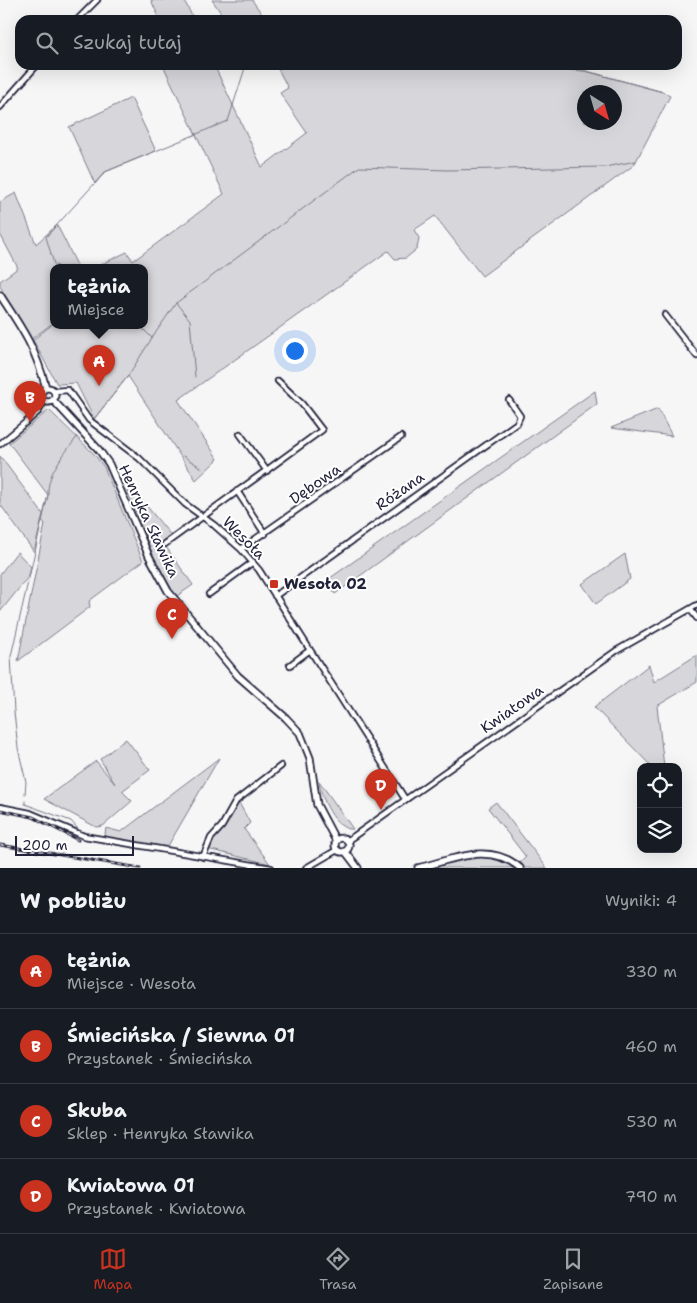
<!DOCTYPE html>
<html lang="pl">
<head>
<meta charset="utf-8">
<style>
	:root { --surface:#171b24; --page:#242831; --text:#f1f3f6; --muted:#9ea1a6; --line:#363941; --accent:#c8321e }
	body { margin:0; font-family:"Shantell Sans",sans-serif; background:var(--page); color:var(--text) }
	.controls { position:absolute; right:15px; bottom:15px; display:grid; overflow:hidden; border-radius:10px; box-shadow:0 5px 20px #0002 }
	.controls button { width:45px; height:45px; display:grid; place-items:center; padding:0; border:0; border-bottom:1px solid var(--line); background:var(--surface); color:var(--text); font:25px sans-serif }
	.compass { position:absolute; left:577px; top:85px; width:45px; height:45px; border-radius:50%; background:var(--surface); box-shadow:0 5px 20px #0002; rotate:143deg }
	.scale { position:absolute; left:15px; bottom:12px; width:119px; box-sizing:border-box; padding-left:5px; border:2px solid #22223b; border-top:0; font-size:14px; line-height:18px; white-space:nowrap; color:#22223b; -webkit-text-stroke:4px #fff; paint-order:stroke }
	.you { position:absolute; left:294px; top:350px; width:18px; height:18px; margin:-12px; border:4px solid #fff; border-radius:50%; background:#1a73e8; box-shadow:0 0 0 8px #1a73e833 }
	.badge { display:grid; place-items:center; width:32px; height:32px; border-radius:50%; background:var(--accent); color:#fff; font-size:16px; font-weight:700 }
	.pin { position:absolute; translate:-50% -41px; filter:drop-shadow(0 1px 2px #0008) }
	.pin::after { content:''; position:absolute; top:26px; width:18px; height:15px; background:inherit; clip-path:polygon(0 0,100% 0,50% 100%) }
	.popup { position:absolute; left:50px; top:264px; width:98px; height:65px; box-sizing:border-box; display:grid; place-content:center; border-radius:10px; background:var(--surface); filter:drop-shadow(0 1px 4px #0005); font-size:16px; white-space:nowrap; color:var(--muted) }
	.popup b { font-size:19px; color:var(--text) }
	.popup::after { content:''; position:absolute; left:50%; top:100%; margin-left:-10px; border:10px solid transparent; border-top-color:var(--surface) }
	.list { margin:0; padding:0; list-style:none }
	h2 { display:flex; justify-content:space-between; align-items:center; height:65px; margin:0; padding:0 20px; font-size:21px }
	h2 small { font-size:16px; font-weight:400; color:var(--muted) }
	.list li { display:grid; grid-template-columns:32px 1fr auto; gap:15px; align-items:center; box-sizing:border-box; height:75px; padding:0 20px; border-top:1px solid var(--line) }
	.list b { display:block; font-size:19px; white-space:nowrap }
	.list p { margin:0; font-size:16px; white-space:nowrap; color:var(--muted) }
	.list em { font-size:16px; font-style:normal; color:var(--muted) }
	.icon { flex:none; width:28px; height:28px; fill:none; stroke:currentColor; stroke-width:2; stroke-linecap:round; stroke-linejoin:round }
	.map { position:relative; flex:none; width:697px; height:868px; overflow:hidden }
	.search { position:absolute; background:var(--surface); box-shadow:0 5px 20px #0002; left:15px; right:15px; top:15px; height:55px; display:flex; align-items:center; gap:12px; box-sizing:border-box; padding:0 18px; border-radius:15px; color:var(--muted); font-size:19px }
	.sheet { height:365px; background:var(--surface) }
	nav { display:flex; justify-content:space-around; align-items:center; box-sizing:border-box; height:70px; border-top:1px solid var(--line); background:var(--surface); font-size:14px; color:var(--muted) }
	nav a { display:grid; justify-items:center; gap:2px }
	nav .on { color:var(--accent) }
	.map>svg:first-child { display:block }
	.green { fill:#d7d7db; stroke:#7c7c8b; fill-rule:evenodd }
	.lines { fill:none; stroke-linecap:round; stroke-linejoin:round }
	.stream { stroke:#767685; stroke-width:1 }
	.minor-casing { stroke:#22223b; stroke-width:8 }
	.major-casing { stroke:#22223b; stroke-width:9 }
	.minor { stroke:#fff; stroke-width:4.5 }
	.major { stroke:#fff; stroke-width:5.5 }
	.rail-casing { stroke:#22223b; stroke-width:3 }
	.rail { stroke:#fff; stroke-width:1; stroke-dasharray:4; stroke-linecap:butt }
	.poi-dot { fill:#c8321e; stroke:#fff; stroke-width:2 }
	.labels { text-anchor:middle; dominant-baseline:central; stroke-width:4; stroke-linejoin:round; paint-order:stroke }
	.street-label { font-size:15px; fill:#22223b; stroke:#fff }
	.poi-label { font-size:15px; font-weight:bold; fill:#22223b; stroke:#fff; text-anchor:start }
</style>
</head>
<body>
<div class="map">
<svg width="697" height="868" viewBox="0 0 697 868">
	<rect width="100%" height="100%" fill="#f6f6f7"/>
	<filter id="ink" filterUnits="userSpaceOnUse"><feTurbulence type="fractalNoise" baseFrequency=".02" numOctaves="2"/><feDisplacementMap in="SourceGraphic" scale="10" xChannelSelector="R" yChannelSelector="G"/><feConvolveMatrix kernelMatrix="1 2 1 2 8 2 1 2 1" color-interpolation-filters="sRGB"/></filter>
	<g filter="url(#ink)">
		<path class="green" d="M151,0H184L194,20H160Z
			M212,0H252L266,20H226Z
			M163,65H214L262,167L307,133L280,93L288,88L276,65H507L586,71L663,92L670,96L634,165L482,276L435,216L414,230L419,238L417,249L406,258L395,259L388,251L178,400L218,459L196,480L128,376L94,419L76,383L57,384L33,340L54,323L144,325V267H104L102,264L127,252L133,261L224,194ZM584,92H614V122H584Z
			M131,98L156,151L105,172L95,184L69,127Z
			M16,193L36,244L57,225L78,267H54V322L30,340L0,286V281L18,268L0,234V202Z
			M595,391L597,404L335,594L326,581Z
			M658,409L672,436L611,428Z
			M49,410L94,454L104,467L143,561L89,601L90,607L18,661L45,524L42,520L48,495L9,443Z
			M0,456L43,514L34,552L0,504Z
			M131,487L173,538L164,544L193,585L174,598L158,574L152,552L127,491Z
			M17,552L31,567L29,576L0,612V574Z
			M625,554L630,579L596,604L582,584Z
			M697,655V682L657,706L664,767H652L594,707L649,665L654,682Z
			M126,739L150,770L122,791L132,801L103,826L96,827L44,799L96,761L115,784L100,759Z
			M219,758L165,851L104,840L106,828L121,832Z
			M319,781L353,829C336,832 320,796 319,781Z
			M238,801L250,823L244,829L270,864L207,849Z
			M496,802L547,868H524L519,864L526,857L488,808Z
			M491,854L520,868H433L430,865L460,856Z"/>
		<g class="lines">
			<path class="stream" d="M507,65L586,71L663,92
				M59,267L54,264L46,237L105,172L228,121L246,65
				M176,303L190,320L195,377
				M152,338L176,303L359,167L447,170L605,167L636,161
				M94,419L128,376L152,338L139,325
				M183,456L202,468
				M25,794L26,782L18,748L14,712L11,656L48,495C47,472 64,455 77,437
				M25,801V804L71,821L78,829"/>
			<g class="minor-casing">
				<path id="minor" d="M77,20L97,0
					M0,107L37,65
					M665,315L697,356
					M54,391L68,390L89,420L139,458L185,504L214,525L241,549L259,570L405,799
					M240,434L267,471
					M0,444L38,412L44,401
					M237,491L265,534
					M165,544L322,430L302,404L278,381
					M241,549L401,437
					M209,594L253,562
					M275,596L517,423L520,416L509,400
					M690,609L697,618
					M290,665L310,650
					M0,807L30,813L84,836L271,868
					M347,841L616,651L697,605
					M203,857L211,838L222,826L236,801L281,766
					M306,868L337,850"/>
			</g>
			<g class="major-casing">
				<path id="major" d="M0,295C23,330 35,347 46,388
					M41 395a7 7 0 1 1 14 0a7 7 0 1 1-14 0Z
					M53,400L99,450L109,464L149,556L168,591L238,676L286,718L300,733L310,758L317,805L336,841
					M335 845a7 7 0 1 1 14 0a7 7 0 1 1-14 0Z
					M345,851L358,868
					M418,868C452,860 489,841 520,868"/>
			</g>
			<use href="#minor" class="minor"/>
			<use href="#major" class="major"/>
			<g class="rail-casing">
				<path id="rail" d="M0,810L33,817L78,840
					M0,845L140,868"/>
			</g>
			<use href="#rail" class="rail"/>
		</g>
	</g>
	<rect class="poi-dot" x="269" y="579" width="10" height="10" rx="2.5"/>
	<g class="labels">
		<g class="street-label">
			<text transform="translate(315 484) rotate(-35)">Dębowa</text>
			<text transform="translate(400 491) rotate(-35)">Różana</text>
			<text transform="translate(149 521) rotate(65)">Henryka Sławika</text>
			<text transform="translate(244 538) rotate(45)">Wesoła</text>
			<text transform="translate(512 709) rotate(-35)">Kwiatowa</text>
		</g>
		<g class="poi-label">
			<text x="284" y="584">Wesoła 02</text>
		</g>
	</g>
</svg>
<div class="controls">
<button><svg class="icon" aria-label="locate" viewBox="0 0 24 24"><circle cx="12" cy="12" r="6"/><path d="M12 2v4M12 18v4M2 12h4M18 12h4"/></svg></button>
<button><svg class="icon" aria-label="layers" viewBox="0 0 24 24"><path d="M12 4l9 5-9 5-9-5zM3 14l9 5 9-5"/></svg></button>
</div>
<svg class="compass" viewBox="-18 -18 36 36"><path d="M0-13l5 13h-10z" fill="#e53935"/><path d="M0 13l5-13h-10z" fill="#9ea1a6"/></svg>
<div class="scale">200 m</div>
<div class="you"></div>
<div class="pin badge" style="left:99px;top:386px">A</div>
<div class="popup"><b>tężnia</b>Miejsce</div>
<div class="pin badge" style="left:30px;top:422px">B</div>
<div class="pin badge" style="left:172px;top:639px">C</div>
<div class="pin badge" style="left:381px;top:810px">D</div>
<div class="search"><svg class="icon" aria-label="search" viewBox="0 0 24 24"><circle cx="10" cy="10" r="6"/><path d="M15 15l6 6"/></svg>Szukaj tutaj</div>
</div>
<section class="sheet">
<h2>W pobliżu<small>Wyniki: 4</small></h2>
<ul class="list">
<li><span class="badge">A</span><div><b>tężnia</b><p>Miejsce · Wesoła</p></div><em>330 m</em></li>
<li><span class="badge">B</span><div><b>Śmiecińska / Siewna 01</b><p>Przystanek · Śmiecińska</p></div><em>460 m</em></li>
<li><span class="badge">C</span><div><b>Skuba</b><p>Sklep · Henryka Sławika</p></div><em>530 m</em></li>
<li><span class="badge">D</span><div><b>Kwiatowa 01</b><p>Przystanek · Kwiatowa</p></div><em>790 m</em></li>
</ul>
</section>
<nav>
<a class="on"><svg class="icon" aria-label="map" viewBox="0 0 24 24"><path d="M3 6l6-2 6 2 6-2v14l-6 2-6-2-6 2zM9 4v14M15 6v14"/></svg>Mapa</a>
<a><svg class="icon" aria-label="directions" viewBox="0 0 24 24"><path d="M12 3l9 9-9 9-9-9zM9 14v-3h6M13 9l2 2-2 2"/></svg>Trasa</a>
<a><svg class="icon" aria-label="saved" viewBox="0 0 24 24"><path d="M7 4h10v16l-5-4-5 4z"/></svg>Zapisane</a>
</nav>
</body>
</html>
